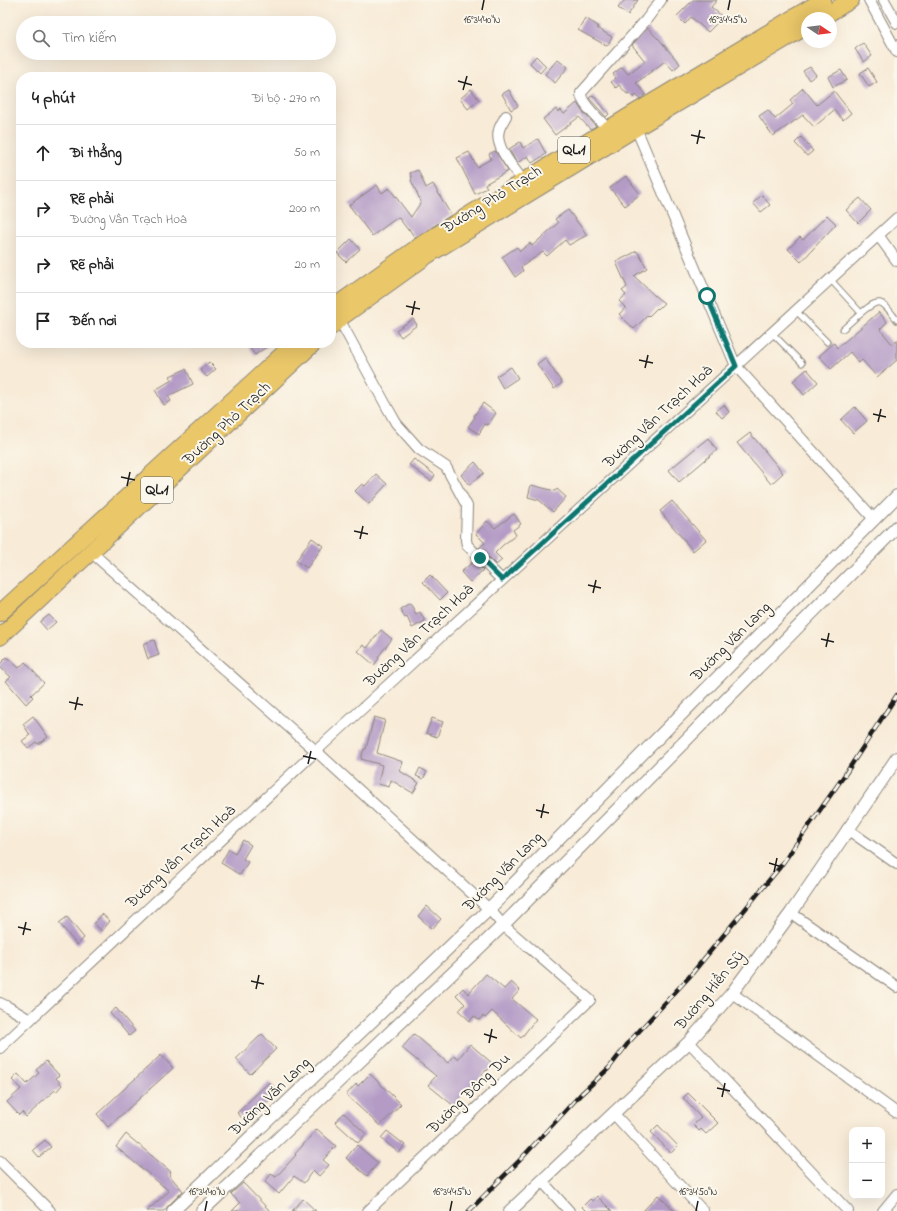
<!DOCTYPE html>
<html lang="vi">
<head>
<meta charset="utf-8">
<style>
	:root { --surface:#fff; --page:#f6f6f6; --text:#222; --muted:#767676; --line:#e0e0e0 }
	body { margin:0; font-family:"Indie Flower",sans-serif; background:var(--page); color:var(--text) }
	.controls { position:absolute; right:12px; bottom:12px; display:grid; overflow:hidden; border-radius:8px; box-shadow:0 4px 16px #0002 }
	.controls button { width:36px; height:36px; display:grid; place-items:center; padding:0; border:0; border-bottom:1px solid var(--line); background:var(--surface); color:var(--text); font:20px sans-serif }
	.compass { position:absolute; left:801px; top:12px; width:36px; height:36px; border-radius:50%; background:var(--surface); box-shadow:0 4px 16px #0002; rotate:103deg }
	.stop { position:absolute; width:12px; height:12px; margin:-9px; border:3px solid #0f766e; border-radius:50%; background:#fff }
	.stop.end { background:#0f766e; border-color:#fff; box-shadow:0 1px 4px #0008 }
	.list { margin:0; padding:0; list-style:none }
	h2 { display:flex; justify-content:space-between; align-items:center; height:52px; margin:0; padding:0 16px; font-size:17px }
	h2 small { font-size:13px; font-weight:400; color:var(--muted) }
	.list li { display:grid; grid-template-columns:26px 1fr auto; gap:12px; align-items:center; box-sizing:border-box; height:56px; padding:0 16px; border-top:1px solid var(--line) }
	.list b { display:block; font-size:15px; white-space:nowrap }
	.list p { margin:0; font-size:13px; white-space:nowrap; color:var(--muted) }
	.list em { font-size:13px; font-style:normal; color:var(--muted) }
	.icon { flex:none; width:22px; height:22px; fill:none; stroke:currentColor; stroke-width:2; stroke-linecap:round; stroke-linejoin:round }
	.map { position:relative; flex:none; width:897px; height:1211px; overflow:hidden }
	.search { position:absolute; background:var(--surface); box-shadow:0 4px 16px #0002; left:16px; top:16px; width:320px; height:44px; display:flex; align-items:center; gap:10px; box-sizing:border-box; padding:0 14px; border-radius:22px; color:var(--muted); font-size:15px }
	.panel { position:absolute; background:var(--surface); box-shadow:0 4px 16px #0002; left:16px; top:72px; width:320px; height:276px; border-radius:16px }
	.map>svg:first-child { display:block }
	.building { fill:#b49bc6 }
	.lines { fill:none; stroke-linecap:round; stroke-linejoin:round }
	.service-casing { stroke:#8a847a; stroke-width:7 }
	.minor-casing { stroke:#8a847a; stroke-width:12 }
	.tertiary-casing { stroke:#8a847a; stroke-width:14 }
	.trunk-casing { stroke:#8a847a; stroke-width:18 }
	.service { stroke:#fff; stroke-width:5 }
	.minor { stroke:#fff; stroke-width:10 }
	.tertiary { stroke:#fff; stroke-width:12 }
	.trunk { stroke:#eac769; stroke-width:16 }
	.rail-casing { stroke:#1c1c1c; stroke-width:4.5 }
	.rail { stroke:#fbf7ec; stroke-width:3; stroke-dasharray:9; stroke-linecap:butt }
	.route { stroke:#0f766e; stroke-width:5 }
	.ticks { fill:none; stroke:#1c1c1c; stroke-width:1.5 }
	.labels { text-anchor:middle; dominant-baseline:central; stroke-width:4; stroke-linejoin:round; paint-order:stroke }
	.shield { fill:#fbf7ec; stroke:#5f5e5a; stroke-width:1 }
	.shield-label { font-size:15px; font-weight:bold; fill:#1c1c1c }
	.street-label { font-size:16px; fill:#1c1c1c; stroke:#fbf7ec }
	.ticks-label { font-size:10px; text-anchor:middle; fill:#1c1c1c; stroke:#fbf7ec; stroke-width:4; stroke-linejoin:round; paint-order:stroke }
</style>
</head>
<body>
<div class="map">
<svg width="897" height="1211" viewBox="0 0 897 1211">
	<rect width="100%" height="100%" fill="#fbf7ec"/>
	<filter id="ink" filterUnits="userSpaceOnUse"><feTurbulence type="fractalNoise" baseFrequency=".025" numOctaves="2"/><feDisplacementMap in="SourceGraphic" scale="8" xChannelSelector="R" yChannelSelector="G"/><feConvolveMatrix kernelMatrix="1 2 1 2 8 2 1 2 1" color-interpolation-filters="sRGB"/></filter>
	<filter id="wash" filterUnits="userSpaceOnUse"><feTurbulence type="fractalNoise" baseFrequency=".012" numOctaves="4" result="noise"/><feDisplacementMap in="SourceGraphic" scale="16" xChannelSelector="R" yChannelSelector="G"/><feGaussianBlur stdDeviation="0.9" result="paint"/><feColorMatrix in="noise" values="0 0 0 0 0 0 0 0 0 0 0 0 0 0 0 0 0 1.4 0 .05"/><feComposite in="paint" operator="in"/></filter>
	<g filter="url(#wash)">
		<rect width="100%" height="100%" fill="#f8ebd7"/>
		<g id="blocks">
			<path class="building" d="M625,0H638L628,15L618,8Z
				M693,0H717L711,7L723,17L708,32L691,17L685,24L677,16Z
				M585,18L598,26L597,28L612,37L607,46L578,30Z
				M648,28L657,38H658L680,64L673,70L665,61L636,83L646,94L640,99L636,95L634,98L629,93L627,94L619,85L616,88L611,82L616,78L613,74L622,67L628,74L645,61L632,45Z
				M863,43L872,56L864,62L855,49Z
				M536,56L546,66L540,73L530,63Z
				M558,59L568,67L555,83L545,74Z
				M810,67L816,75L809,80L803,71Z
				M868,68L877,82L869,87L860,73Z
				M841,70L847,80L833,87L828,77Z
				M803,88L817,105L834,91L851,113L843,120L834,110L814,127L803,115L773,136L759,116L768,110L775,119L793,104L790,100Z
				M471,89L479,100L468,109L460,99Z
				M509,90L518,106L511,110L502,94Z
				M593,95L609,114L606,117L589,98Z
				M577,103L582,111L596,126L590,129L579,117L555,135L543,119L556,109L558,112L561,110L564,114Z
				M801,137L813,151L807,156L795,143Z
				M538,139L546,154L532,163L528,156L517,163L509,149L520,142L523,148Z
				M495,151L508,171L485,184L487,188L475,194L457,158L469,152L477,167L491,159L489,154Z
				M418,170L426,188L433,184L451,215L415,238L409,229L408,230L398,217L372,236L349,205L377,185L382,193L389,188L411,217L421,202L411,180L412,179L410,173Z
				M626,176L640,194L625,206L610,188Z
				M762,195L770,205L761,212L753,203Z
				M860,198L871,210L858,223L846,210Z
				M568,210L587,235L569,245L565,240L547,256L543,252L521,267L523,271L515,277L502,257L517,247L520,251L530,243L532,246L558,223L555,219Z
				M827,215L836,224L801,262L788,249L800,237L803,240Z
				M351,239L360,249L346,262L337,253Z
				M637,251L647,268L634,276L656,297L664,303L658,309L657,308L649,316L648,315L634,329L619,314L626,308L619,301L626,295L622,291L627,287L616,262Z
				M879,312L887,322L880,329L892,344L897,340V360L877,377L862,360L859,363L850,352L831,369L819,356L834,343L837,348Z
				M413,319L417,325L401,337L396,330Z
				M254,343H272L255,355L249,347Z
				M545,358L562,383L554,389L537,364Z
				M209,362L216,369L207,377L200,370Z
				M511,367L518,378L503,388L496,376Z
				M186,369L193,384L168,396L171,401L164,405L155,390L172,380L170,376Z
				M807,369L818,382L804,395L793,381Z
				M483,403L496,413L488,425L485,424L479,434L468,427L475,417L474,416Z
				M724,405L729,412L722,418L716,411Z
				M855,407L867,421L853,433L841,420Z
				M750,433L783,473L771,484L737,443Z
				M708,438L717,450L679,482L669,470Z
				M414,459L435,475L431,481L409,465Z
				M475,462L484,473L469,485L461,475Z
				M376,474L387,484L369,504L355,491L362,484L365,486Z
				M531,485L555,491L557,489L566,497L553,512L539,500L528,497Z
				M672,501L706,540L693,551L660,511Z
				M514,514L521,524L513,530L516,535L503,545L495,553L502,560L496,565L479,548L485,543L476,534L487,521L495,528Z
				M312,538L323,546L307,568L296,561Z
				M474,561L483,570L470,582L461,572Z
				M430,575L447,593L440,600L423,582Z
				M410,603L416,614L420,612L425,621L412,628L407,617L405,618L400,609Z
				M49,615L56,622L47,630L40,622Z
				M381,630L392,639L378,657L379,659L374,665L358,651L363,645L367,648Z
				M154,640L159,655L148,659L143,644Z
				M7,657L19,668L25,662L44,683L31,695L33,697L26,704L6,681L11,677L0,667V664Z
				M33,716L48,737L38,744L36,742L28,748L22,741L30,735L23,724Z
				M374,717L385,720L377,753L403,762L400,771L419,783L413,793L391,780L389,787L378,784L382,765L361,759L364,749H366Z
				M432,718L443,722L437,737L426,733Z
				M420,768L427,772L423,779L416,776Z
				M243,840L251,845L243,859L248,862L240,875L221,863L229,849L235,853Z
				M427,906L441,919L432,929L418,916Z
				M102,914L110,921L102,931L94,924Z
				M67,917L84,938L77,945L59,923Z
				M486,974L504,989L511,982L520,990L512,999L536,1019L521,1038L492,1011L485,1018L483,1016L479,1020L474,1016L470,1021L459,1011L465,1004L456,995L463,988L468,994Z
				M116,1008L135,1031L129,1036L110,1013Z
				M262,1034L276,1049L250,1074L236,1059Z
				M414,1034L448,1063L454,1056L458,1059L470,1044L493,1064L487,1071L486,1070L468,1093L465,1091L454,1106L428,1085L436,1076L402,1048Z
				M161,1055L173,1068L108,1127L97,1114Z
				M46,1061L59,1075L56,1078L62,1085L56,1092L55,1090L26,1117L22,1112L19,1115L7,1102L21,1089L12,1080L18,1074L27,1084L39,1073L36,1070Z
				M370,1074L401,1104L380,1126L346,1095L356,1084L358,1086Z
				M269,1082L278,1092L247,1122L237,1113Z
				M688,1093L718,1123L706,1134L701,1129L699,1131L693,1125L701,1118L683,1098Z
				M344,1113L366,1134L358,1143L335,1122Z
				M658,1125L678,1146L671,1153L651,1132Z
				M317,1129L336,1146L323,1160L329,1165L319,1176L313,1170L304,1183L294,1176L279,1194L265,1182L271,1174L276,1177L296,1155L295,1154Z
				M387,1131L405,1145L399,1153L381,1138Z
				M126,1134L171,1172L169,1175L183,1191L168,1206L164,1211H147L169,1191L116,1147Z
				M45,1140L51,1147L39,1157L33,1150Z
				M357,1145L378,1163L367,1176L346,1158Z
				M243,1183L270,1211H232L240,1203L231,1194Z
				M658,1195L675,1211H643Z
				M597,1196L612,1211H586L582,1207L590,1199L593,1201Z
				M303,1199L316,1211H292Z"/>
		</g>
	</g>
	<g filter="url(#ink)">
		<use href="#blocks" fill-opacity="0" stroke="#8a847a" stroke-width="1"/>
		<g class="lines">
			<g class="service-casing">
				<path id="service" d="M830,279L861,313C881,296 882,301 897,320
					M796,311L827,342
					M843,329L861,313
					M772,333L802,363"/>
			</g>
			<g class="minor-casing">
				<path id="minor" d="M869,0L897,52
					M884,0L897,23
					M506,116C504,120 500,125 499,130C494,147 514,168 523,181
					M636,128L736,366L874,519
					M608,129C601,121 580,103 581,93L646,20L661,0
					M878,235L897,261
					M339,319L387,407L396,423L419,449L446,467L467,506L466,540L467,545L502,580
					M91,552L316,751L489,909L503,925L590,1000L368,1211
					M847,829L897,864
					M791,913L897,987
					M732,993L897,1113
					M0,1003L8,1007L30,1020
					M689,1042L848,1211
					M0,1048L316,751L897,218
					M613,1113L703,1211
					M0,1161L50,1211
					M542,1181L569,1211
					M883,1211L897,1194"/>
			</g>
			<g class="tertiary-casing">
				<path id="tertiary" d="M173,1211L483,915L897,496
					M202,1211L498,930L897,527
					M510,1211L689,1042L732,993L791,913L897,758"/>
			</g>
			<g class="trunk-casing">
				<path id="trunk" d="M821,18L851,0
					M331,309L425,242L631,115L823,0
					M331,327L339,319L428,255L636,128L807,26
					M0,613L295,343
					M0,637L314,343"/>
			</g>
			<use href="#service" class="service"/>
			<use href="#minor" class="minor"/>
			<use href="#tertiary" class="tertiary"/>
			<use href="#trunk" class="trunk"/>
			<g class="rail-casing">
				<path id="rail" d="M469,1211L519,1161L581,1094L609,1068L629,1042L689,977L780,867L846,773L897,695"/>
			</g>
			<use href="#rail" class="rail"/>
		</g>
	</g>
	<g class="lines" filter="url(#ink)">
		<path class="route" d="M480,558L502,580L736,366L707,296"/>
	</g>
	<path class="ticks" d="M482,10L484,0M728,10L730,0M458,81L472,85M463,90L467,76M691,135L705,138M697,144L700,130M406,306L420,309M412,315L415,301M639,360L653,363M645,368L648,355M873,414L886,417M878,422L881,409M121,477L135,480M127,486L130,472M354,531L368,534M360,539L363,526M588,585L601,588M593,593L596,580M821,639L834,642M826,647L829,633M69,702L83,705M75,710L78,697M303,756L316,759M308,764L311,751M536,810L549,813M541,818L544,804M769,863L782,867M774,872L777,858M18,927L31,930M23,935L26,922M251,981L264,984M256,989L259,975M484,1034L497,1038M489,1043L492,1029M717,1088L730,1091M722,1097L725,1083M205,1211L207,1201M450,1211L452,1201M696,1211L698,1201"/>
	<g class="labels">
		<g class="shield">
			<rect x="558" y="137" width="32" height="26" rx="3"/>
			<rect x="141" y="477" width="32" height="26" rx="3"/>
		</g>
		<g class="shield-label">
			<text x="574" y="150">QL.1</text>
			<text x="157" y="490">QL.1</text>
		</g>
		<g class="street-label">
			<text transform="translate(492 200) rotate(-32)">Đường Phò Trạch</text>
			<text transform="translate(658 417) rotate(-43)">Đường Vân Trạch Hoà</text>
			<text transform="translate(227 424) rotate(-43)">Đường Phò Trạch</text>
			<text transform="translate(419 636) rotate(-43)">Đường Vân Trạch Hoà</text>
			<text transform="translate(731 642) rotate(-45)">Đường Văn Lang</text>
			<text transform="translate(181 857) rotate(-43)">Đường Vân Trạch Hoà</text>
			<text transform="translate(503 872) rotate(-45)">Đường Văn Lang</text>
			<text transform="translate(710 991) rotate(-50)">Đường Hiền Sỹ</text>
			<text transform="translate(469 1094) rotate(-44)">Đường Đông Du</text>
			<text transform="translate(270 1097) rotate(-44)">Đường Văn Lang</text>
		</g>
	</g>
	<g class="ticks-label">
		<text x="482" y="23">16°34'40"N</text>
		<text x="728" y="23">16°34'45"N</text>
		<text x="207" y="1195">16°34'40"N</text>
		<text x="452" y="1195">16°34'45"N</text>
		<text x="698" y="1195">16°34'50"N</text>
	</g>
</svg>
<div class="controls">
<button>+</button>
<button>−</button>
</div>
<svg class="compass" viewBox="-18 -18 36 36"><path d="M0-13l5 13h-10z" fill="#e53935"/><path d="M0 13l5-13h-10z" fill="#767676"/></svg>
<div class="stop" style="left:707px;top:296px"></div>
<div class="stop end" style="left:480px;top:558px"></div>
<div class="search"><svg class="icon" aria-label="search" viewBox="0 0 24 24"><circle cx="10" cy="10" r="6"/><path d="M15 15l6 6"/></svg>Tìm kiếm</div>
<section class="panel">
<h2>4 phút<small>Đi bộ · 270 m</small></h2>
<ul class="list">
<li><svg class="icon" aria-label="ahead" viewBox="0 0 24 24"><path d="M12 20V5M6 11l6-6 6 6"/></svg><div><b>Đi thẳng</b></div><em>50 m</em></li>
<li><svg class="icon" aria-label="right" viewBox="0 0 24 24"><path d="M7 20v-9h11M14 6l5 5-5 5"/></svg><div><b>Rẽ phải</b><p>Đường Vân Trạch Hoà</p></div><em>200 m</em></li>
<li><svg class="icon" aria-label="right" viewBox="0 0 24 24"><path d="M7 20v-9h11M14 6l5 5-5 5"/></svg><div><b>Rẽ phải</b></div><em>20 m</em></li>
<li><svg class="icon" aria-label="arrive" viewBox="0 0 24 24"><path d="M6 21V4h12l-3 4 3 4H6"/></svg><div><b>Đến nơi</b></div></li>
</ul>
</section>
</div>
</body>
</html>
